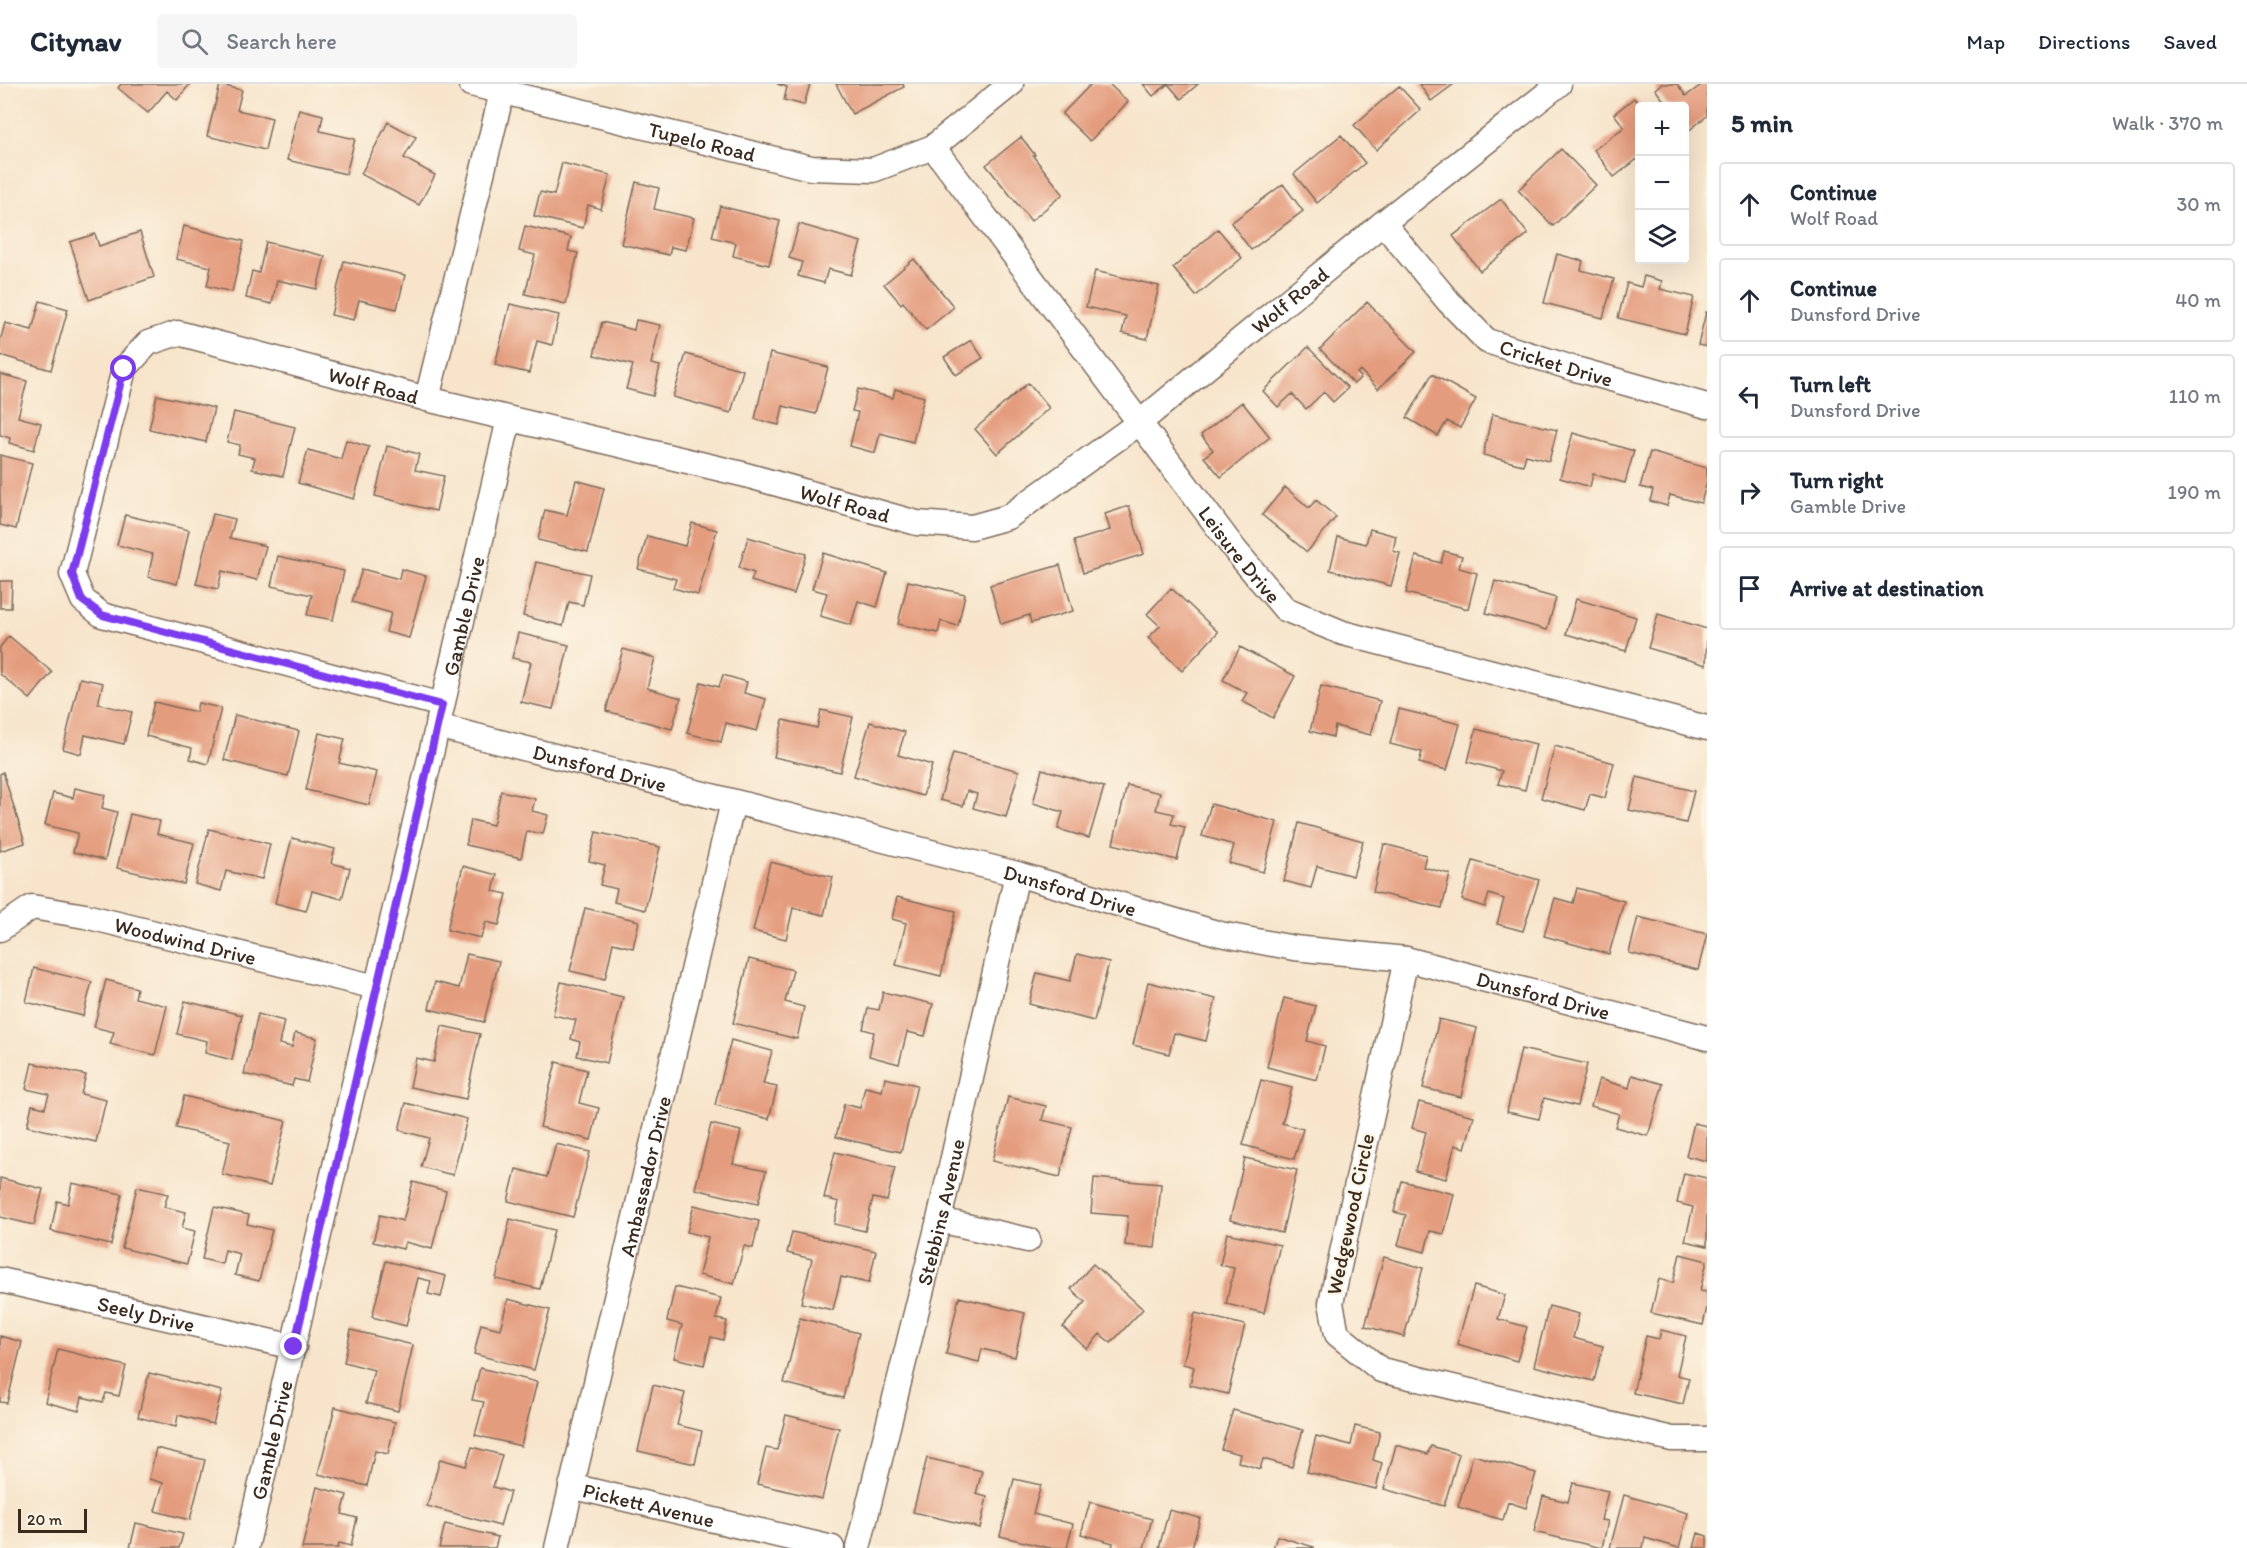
<!DOCTYPE html>
<html lang="en">
<head>
<meta charset="utf-8">
<style>
	:root { --surface:#fff; --page:#f6f6f7; --text:#1f2937; --muted:#747a83; --line:#e0e1e3 }
	body { margin:0; font-family:Itim,sans-serif; background:var(--page); color:var(--text) }
	.controls { position:absolute; right:18px; top:18px; display:grid; overflow:hidden; border-radius:6px; box-shadow:0 6px 24px #0002 }
	.controls button { width:54px; height:54px; display:grid; place-items:center; padding:0; border:0; border-bottom:2px solid var(--line); background:var(--surface); color:var(--text); font:30px sans-serif }
	.scale { position:absolute; left:18px; bottom:15px; width:69px; box-sizing:border-box; padding-left:6px; border:3px solid #3b2a1e; border-top:0; font-size:16px; line-height:21px; white-space:nowrap; color:#3b2a1e; -webkit-text-stroke:4px #fcf5e5; paint-order:stroke }
	.stop { position:absolute; width:18px; height:18px; margin:-14px; border:4px solid #7c3aed; border-radius:50%; background:#fff }
	.stop.end { background:#7c3aed; border-color:#fff; box-shadow:0 2px 6px #0008 }
	.list { margin:0; padding:0; list-style:none }
	h2 { display:flex; justify-content:space-between; align-items:center; height:78px; margin:0; padding:0 24px; font-size:26px }
	h2 small { font-size:20px; font-weight:400; color:var(--muted) }
	.list li { display:grid; grid-template-columns:39px 1fr auto; gap:18px; align-items:center; box-sizing:border-box; height:84px; margin:0 12px 12px; padding:0 12px; border:2px solid var(--line); border-radius:6px }
	.list b { display:block; font-size:22px; white-space:nowrap }
	.list p { margin:0; font-size:20px; white-space:nowrap; color:var(--muted) }
	.list em { font-size:20px; font-style:normal; color:var(--muted) }
	.icon { flex:none; width:33px; height:33px; fill:none; stroke:currentColor; stroke-width:2; stroke-linecap:round; stroke-linejoin:round }
	.map { position:relative; flex:none; width:1707px; height:1464px; overflow:hidden }
	header { display:flex; align-items:center; gap:36px; box-sizing:border-box; height:84px; padding:0 30px; background:var(--surface); border-bottom:2px solid var(--line) }
	header strong { font-size:28px }
	nav { display:flex; gap:33px; margin-inline-start:auto; font-size:21px }
	.search { width:420px; height:54px; background:var(--page); display:flex; align-items:center; gap:15px; box-sizing:border-box; padding:0 21px; border-radius:6px; color:var(--muted); font-size:22px }
	main { display:flex }
	aside { flex:1; background:var(--surface) }
	.map>svg:first-child { display:block }
	.building { fill:#e49c7e }
	.lines { fill:none; stroke-linecap:round; stroke-linejoin:round }
	.street-casing { stroke:#7d6b5b; stroke-width:27 }
	.street { stroke:#fff; stroke-width:24 }
	.route { stroke:#7c3aed; stroke-width:8 }
	.labels { text-anchor:middle; dominant-baseline:central; stroke-width:4.5; stroke-linejoin:round; paint-order:stroke }
	.street-label { font-size:21px; fill:#3b2a1e; stroke:#fcf5e5 }
</style>
</head>
<body>
<header>
<strong>Citynav</strong>
<div class="search"><svg class="icon" aria-label="search" viewBox="0 0 24 24"><circle cx="10" cy="10" r="6"/><path d="M15 15l6 6"/></svg>Search here</div>
<nav><a>Map</a><a>Directions</a><a>Saved</a></nav>
</header>
<main>
<div class="map">
<svg width="1707" height="1464" viewBox="0 0 1707 1464">
	<rect width="100%" height="100%" fill="#fcf5e5"/>
	<filter id="ink" filterUnits="userSpaceOnUse"><feTurbulence type="fractalNoise" baseFrequency=".0167" numOctaves="2"/><feDisplacementMap in="SourceGraphic" scale="12" xChannelSelector="R" yChannelSelector="G"/><feConvolveMatrix kernelMatrix="1 2 1 2 8 2 1 2 1" color-interpolation-filters="sRGB"/></filter>
	<filter id="wash" filterUnits="userSpaceOnUse"><feTurbulence type="fractalNoise" baseFrequency=".008" numOctaves="4" result="noise"/><feDisplacementMap in="SourceGraphic" scale="24" xChannelSelector="R" yChannelSelector="G"/><feGaussianBlur stdDeviation="1.35" result="paint"/><feColorMatrix in="noise" values="0 0 0 0 0 0 0 0 0 0 0 0 0 0 0 0 0 1.4 0 .05"/><feComposite in="paint" operator="in"/></filter>
	<g filter="url(#wash)">
		<rect width="100%" height="100%" fill="#f7e4cb"/>
		<g id="blocks">
			<path class="building" d="M121,0H190L177,16L167,7L148,29L118,4Z
				M777,0H810L804,21L784,16L787,3Z
				M836,0H903L904,3L852,30Z
				M1091,0H1109L1128,18L1090,57L1062,30Z
				M1143,0H1198L1181,15L1168,0L1153,12Z
				M1419,0H1454L1431,17Z
				M1661,0H1677L1686,12L1700,2L1698,0H1707V32L1687,48L1684,45V22H1668L1655,5Z
				M220,1L242,6L237,26L272,34L265,66L207,52Z
				M1399,2L1421,26L1376,66L1354,41Z
				M1634,14L1641,22L1640,73L1614,93L1594,66L1624,43L1614,30Z
				M299,25L323,31L320,47L355,55L346,90L287,76Z
				M388,38L416,53L404,74L435,91L419,121L361,90Z
				M1341,51L1365,79L1317,119L1294,90Z
				M1021,53L1035,71L1033,72L1063,110L1031,137L986,81Z
				M1561,65L1596,101L1553,142L1518,106Z
				M562,79L610,91L601,125L588,121L583,144L534,132L540,108L554,111Z
				M636,98L659,104L654,125L694,134L686,166L671,163L669,171L621,160Z
				M1283,100L1303,127L1251,166L1231,139Z
				M1501,115L1528,150L1480,187L1453,152Z
				M720,122L780,137L769,181L733,172L736,159L712,153Z
				M799,140L861,158L851,191L828,185L824,199L798,192L802,178L789,174Z
				M184,142L244,157L232,208L207,202L211,183L176,175Z
				M525,142L571,153L568,167L578,169L566,220L525,210L535,171L519,167Z
				M1218,145L1242,174L1196,212L1173,184Z
				M140,148L154,193L89,216L70,158L95,150L99,162Z
				M266,158L325,172L317,205L277,196L272,220L246,214L252,187L259,189Z
				M1557,170L1583,177L1581,186L1614,195L1603,234L1544,219Z
				M914,175L954,223L926,246L903,218L901,220L884,200Z
				M344,177L405,191L397,225L359,216L354,236L331,231Z
				M1095,187L1159,202L1147,255L1122,249L1126,232L1086,223Z
				M1644,192L1662,197L1660,205L1694,213L1685,250L1618,234L1627,199L1641,203Z
				M40,217L68,225L51,286L0,271V257L5,239L32,246Z
				M1367,218L1416,268L1378,305L1360,286L1357,289L1361,293L1354,300L1320,265Z
				M510,220L559,231L552,261L537,257L529,289L495,281Z
				M1706,228H1707V263L1698,261Z
				M636,236L660,241L651,280L660,282L653,312L626,305L633,281L594,271L602,238L634,246Z
				M971,256L983,274L956,291L944,273Z
				M1308,263L1348,304L1333,318L1324,308L1306,325L1292,310L1278,323L1263,307Z
				M770,269L828,283L816,330L783,322L779,341L755,335Z
				M686,270L743,286L731,329L673,313Z
				M0,290L27,297L18,333L41,339L34,366L9,359L10,354L0,351Z
				M1432,290L1476,315L1460,344L1447,337L1438,352L1407,334Z
				M1028,299L1049,324L997,370L975,345Z
				M858,305L893,314L895,305L924,313L913,358L880,349L875,369L850,362L858,328L852,327Z
				M157,311L214,324L206,358L149,345Z
				M1242,318L1270,353L1221,393L1204,373L1213,366L1201,351Z
				M234,328L295,343L283,392L252,385L255,374L238,370L240,361L227,358Z
				M1492,330L1557,346L1549,377L1526,371L1523,381L1483,371Z
				M1573,349L1634,367L1625,399L1593,390L1590,403L1560,394Z
				M346,356L369,363L354,415L298,399L308,366L341,375Z
				M387,362L419,370L415,386L444,392L436,427L375,412Z
				M1650,368L1707,384V397L1701,419L1670,411L1667,422L1650,417L1653,406L1640,403Z
				M0,371L32,379L16,445L0,441Z
				M576,396L604,404L588,468L538,456L545,426L567,431Z
				M1285,403L1309,424L1316,416L1336,433L1307,468L1262,431Z
				M1129,422L1144,470L1083,489L1074,457L1110,446L1105,430Z
				M213,430L235,435L230,454L266,462L257,496L222,487L218,505L196,500Z
				M125,431L189,446L177,500L148,493L153,470L117,461Z
				M692,439L717,446L698,511L673,504L676,495L638,485L647,452L685,462Z
				M1370,445L1396,452L1393,467L1400,469L1391,502L1330,486L1338,453L1366,460Z
				M748,453L806,470L794,510L751,497L754,489L739,484Z
				M1444,467L1462,472L1459,484L1477,489L1468,525L1406,509L1416,472L1441,479Z
				M823,469L887,489L877,523L858,517L851,541L820,532L827,509L812,505Z
				M278,472L344,487L333,536L307,531L312,511L271,502Z
				M536,478L590,490L583,521L569,518L563,542L523,532Z
				M1060,481L1073,527L1031,539L1029,531L1001,540L990,501Z
				M362,485L399,495L401,485L426,492L409,554L386,548L391,529L352,518Z
				M0,497H12L11,524H0Z
				M908,497L965,510L958,542L941,537L938,549L898,540Z
				M1495,497L1556,514L1547,546L1486,529Z
				M1171,504L1218,548L1182,587L1148,554L1160,542L1147,530Z
				M1576,515L1636,533L1626,567L1566,550Z
				M1658,530L1707,545L1706,581L1648,564Z
				M518,549L569,561L553,625L521,618L531,578L512,574Z
				M9,552L52,588L30,615L0,590V563Z
				M1240,563L1295,592L1273,634L1242,617L1247,609L1223,596Z
				M623,565L655,574L647,604L681,614L672,645L606,627Z
				M723,591L747,598L744,609L766,615L757,647L726,639L721,658L687,649L701,598L719,603Z
				M80,594L103,599L98,620L132,628L124,660L85,651L81,670L63,665Z
				M1321,602L1380,617L1371,651L1335,642L1333,653L1310,647Z
				M154,618L196,628L198,619L221,624L208,680L190,675L192,664L146,652Z
				M1399,625L1460,640L1447,686L1419,679L1422,668L1390,660Z
				M821,626L853,633L840,688L774,673L783,636L817,644Z
				M235,631L299,647L288,692L224,676Z
				M870,638L905,648L898,671L932,681L923,712L854,692Z
				M1476,645L1536,660L1525,706L1498,700L1502,687L1468,678Z
				M319,649L345,655L339,679L377,688L369,721L306,706Z
				M1555,662L1614,679L1605,714L1590,710L1585,726L1541,714Z
				M953,669L1019,687L1006,733L973,724L977,710L967,707L963,722L940,716Z
				M1042,685L1104,703L1089,754L1058,745L1063,728L1033,719Z
				M3,688L25,759L0,767V690Z
				M1637,693L1694,707L1686,739L1629,726Z
				M1127,701L1160,709L1156,726L1174,730L1171,740L1185,743L1177,776L1113,760Z
				M75,704L105,711L102,724L117,728L105,776L73,768L78,749L45,741L53,709L73,714Z
				M501,707L535,715L532,727L548,731L543,750L527,747L521,774L466,761L471,736L493,741Z
				M1211,720L1277,738L1263,788L1229,779L1234,761L1202,752Z
				M130,730L160,737L157,750L194,759L184,800L117,784Z
				M1299,739L1363,757L1353,792L1317,782L1311,804L1284,797Z
				M209,745L270,760L262,795L226,787L221,807L195,800Z
				M596,748L660,763L645,826L614,818L617,805L600,801L605,781L589,777Z
				M292,754L335,765L331,779L350,784L342,815L312,807L306,827L275,819Z
				M1384,760L1426,771L1423,783L1450,790L1442,824L1373,808Z
				M1473,777L1539,796L1523,847L1497,840L1504,815L1489,810L1485,823L1462,816Z
				M770,778L833,793L824,831L793,824L786,855L753,847Z
				M463,782L497,791L493,807L507,810L499,841L486,838L481,854L447,846Z
				M1577,804L1624,817L1609,870L1544,852L1555,814L1573,819Z
				M897,813L956,827L941,892L896,881L906,839L892,835Z
				M585,824L639,837L633,864L613,859L605,895L570,887Z
				M1638,833L1707,850L1698,886L1629,869Z
				M467,870L499,877L484,938L429,925L435,898L459,904Z
				M1077,870L1109,878L1094,937L1029,920L1037,889L1070,897Z
				M749,875L793,886L785,918L804,923L797,955L733,939Z
				M34,884L92,898L83,932L26,918Z
				M106,896L137,904L135,914L167,922L155,971L110,960L114,948L94,943Z
				M561,898L623,913L607,979L577,972L580,958L571,955L576,936L553,931Z
				M1148,898L1216,915L1206,957L1174,949L1169,970L1133,961Z
				M883,908L933,920L925,952L907,948L899,980L869,972L874,948L863,945L868,924L879,926Z
				M1284,914L1316,922L1307,957L1325,962L1317,996L1267,983Z
				M185,917L242,931L232,976L205,969L207,957L177,950Z
				M258,930L284,937L279,960L292,963L295,949L317,954L307,998L294,995L292,1002L244,990Z
				M1439,935L1477,944L1461,1013L1423,1004Z
				M442,942L480,950L466,1015L410,1003L416,974L434,978Z
				M731,956L772,967L763,1000L777,1003L769,1035L715,1021Z
				M1521,965L1587,980L1577,1022L1544,1014L1539,1035L1507,1028Z
				M556,978L587,986L579,1019L599,1024L591,1056L540,1043Z
				M32,979L86,991L81,1010L106,1016L96,1058L27,1042L32,1021L45,1024L49,1010L26,1005Z
				M1632,991L1663,1000L1648,1052L1615,1043L1619,1030L1591,1022L1599,995L1629,1004Z
				M885,994L917,1001L901,1068L836,1053L844,1020L860,1024L865,1003L882,1007Z
				M1261,996L1292,1004L1282,1039L1303,1045L1294,1075L1243,1061Z
				M184,1012L286,1037L270,1102L222,1090L230,1057L176,1044Z
				M1008,1013L1046,1022L1042,1036L1072,1043L1060,1093L992,1077Z
				M1419,1018L1474,1032L1465,1064L1455,1061L1446,1095L1415,1087L1426,1048L1412,1044Z
				M406,1019L467,1035L453,1091L421,1083L429,1054L399,1046Z
				M1694,1039L1707,1042V1077L1686,1072Z
				M711,1040L741,1047L733,1080L766,1087L758,1120L695,1105Z
				M556,1060L590,1068L573,1133L508,1117L516,1085L547,1093Z
				M835,1068L895,1083L887,1117L873,1114L865,1147L834,1140L839,1118L824,1114Z
				M1245,1074L1297,1086L1282,1149L1230,1136Z
				M1684,1089L1707,1094V1162L1685,1157L1693,1123L1677,1119Z
				M0,1094L43,1105L34,1141L0,1133Z
				M1094,1094L1161,1100L1155,1164L1125,1161L1128,1132L1091,1129Z
				M1402,1097L1454,1110L1444,1150L1430,1147L1425,1168L1398,1161L1406,1131L1394,1128Z
				M413,1098L446,1107L432,1165L405,1158L403,1165L373,1158L380,1131L403,1137Z
				M72,1099L122,1110L111,1161L51,1147L57,1117L68,1120Z
				M137,1103L168,1110L164,1123L186,1128L182,1144L195,1147L187,1180L122,1164Z
				M694,1121L759,1137L753,1164L744,1162L734,1200L699,1191L708,1153L687,1148Z
				M214,1123L249,1131L247,1140L272,1146L259,1197L235,1191L240,1170L225,1166L222,1180L202,1175Z
				M510,1135L554,1146L540,1205L496,1195Z
				M792,1148L876,1167L869,1199L841,1193L833,1226L801,1219L812,1175L787,1169Z
				M1227,1149L1280,1161L1264,1229L1226,1220L1234,1184L1220,1181Z
				M1680,1170L1707,1177L1700,1207L1707,1208V1223L1703,1241L1651,1229L1659,1195L1673,1199Z
				M1384,1173L1423,1184L1404,1253L1365,1242Z
				M386,1177L446,1192L441,1213L428,1210L431,1197L418,1194L406,1242L372,1233Z
				M1093,1180L1143,1225L1111,1259L1100,1250L1087,1265L1063,1243L1085,1218L1071,1205Z
				M1474,1202L1505,1211L1498,1235L1527,1243L1517,1277L1457,1260Z
				M675,1203L721,1214L716,1235L727,1237L723,1256L711,1253L704,1281L674,1274L682,1241L667,1237Z
				M959,1213L1025,1229L1015,1273L982,1265L979,1278L946,1270Z
				M508,1215L550,1226L534,1286L474,1270L481,1240L500,1245Z
				M1549,1222L1579,1230L1573,1254L1603,1262L1594,1297L1534,1282Z
				M1195,1229L1245,1241L1228,1310L1190,1301L1194,1283L1183,1280Z
				M800,1234L859,1249L843,1314L784,1299Z
				M351,1246L413,1261L398,1327L366,1319L374,1286L344,1278Z
				M1661,1246L1686,1252L1677,1291L1689,1294L1683,1320L1633,1309L1646,1252L1659,1255Z
				M0,1252L22,1258L7,1319L0,1318Z
				M58,1265L126,1282L119,1312L106,1309L103,1318L82,1313L79,1327L45,1318Z
				M480,1284L537,1298L521,1362L475,1351L484,1318L472,1316Z
				M149,1289L222,1307L213,1340L178,1331L176,1343L138,1333Z
				M653,1301L685,1309L677,1341L702,1347L695,1380L638,1367Z
				M335,1323L395,1338L388,1370L375,1367L367,1402L318,1390Z
				M1233,1326L1303,1346L1292,1383L1263,1375L1260,1385L1238,1378L1240,1370L1221,1365Z
				M786,1331L839,1344L822,1415L757,1400L766,1364L777,1366Z
				M1355,1342L1380,1348L1373,1376L1382,1379L1376,1405L1307,1388L1316,1352L1351,1361Z
				M1396,1361L1428,1370L1431,1362L1459,1370L1444,1422L1384,1405Z
				M472,1363L502,1371L493,1403L510,1408L500,1442L427,1422L440,1375L466,1382Z
				M156,1364L205,1376L190,1436L155,1427L163,1399L149,1395Z
				M1473,1371L1536,1389L1526,1424L1508,1418L1503,1436L1458,1423Z
				M927,1374L982,1387L976,1410L987,1413L980,1444L913,1428Z
				M1014,1395L1041,1401L1033,1430L1073,1440L1067,1464H1049L1000,1452Z
				M1573,1399L1608,1407L1601,1436L1608,1437L1602,1464L1534,1448L1543,1412L1568,1418Z
				M317,1403L347,1411L342,1430L357,1434L351,1462L339,1459L338,1464H302Z
				M1624,1411L1688,1429L1679,1464L1645,1454L1643,1464H1610Z
				M1090,1418L1152,1435L1144,1464H1112L1113,1459L1081,1450Z
				M1169,1426L1200,1434L1192,1464H1159Z
				M136,1439L183,1450L179,1464H130Z
				M445,1440L498,1453L495,1464H439Z
				M1698,1449L1707,1452V1464H1694Z
				M1277,1452L1314,1463V1464H1273Z"/>
		</g>
	</g>
	<g filter="url(#ink)">
		<use href="#blocks" fill-opacity="0" stroke="#7d6b5b" stroke-width="1.5"/>
		<g class="lines">
			<g class="street-casing">
				<g id="street">
					<path id="s1" d="M471,0L811,84L873,86L933,63L1011,0"/>
					<path id="s2" d="M933,63L1235,466L1285,525L1343,549L1707,644"/>
					<path id="s3" d="M1383,139L1449,218L1487,257L1572,284L1707,322"/>
					<path d="M427,315L504,0"/>
					<path id="s4" d="M442,621L102,531L83,516L72,490L124,285L148,259L178,249L427,315L742,390L917,439L972,443L1008,433L1139,339L1383,139L1559,0"/>
					<path id="s5" d="M437,642L1017,790L1220,850L1294,864L1406,875L1707,954"/>
					<path id="s6" d="M0,845L32,823L85,832L376,903"/>
					<path d="M1406,875L1331,1219L1337,1250L1381,1286L1672,1355H1707"/>
					<path d="M939,1136L1028,1156"/>
					<path id="s7" d="M0,1196L294,1263"/>
					<path id="s8" d="M571,1402L832,1464"/>
					<path id="s9" d="M246,1464L509,335"/>
					<path id="s10" d="M557,1464L733,718"/>
					<path id="s11" d="M858,1464L939,1136L1017,790"/>
				</g>
			</g>
			<use href="#street" class="street"/>
		</g>
	</g>
	<g class="lines" filter="url(#ink)">
		<path class="route" d="M124,285L72,490L82,516L102,531L442,621L294,1263"/>
	</g>
	<g class="labels">
		<g class="street-label">
			<text stroke="none"><textPath href="#s1" startOffset="238">Tupelo Road</textPath></text>
			<text stroke="none"><textPath href="#s4" startOffset="1894">Wolf Road</textPath></text>
			<text stroke="none"><textPath href="#s3" startOffset="230">Cricket Drive</textPath></text>
			<text stroke="none"><textPath href="#s4" startOffset="885">Wolf Road</textPath></text>
			<text stroke="none"><textPath href="#s4" startOffset="1371">Wolf Road</textPath></text>
			<text stroke="none"><textPath href="#s2" startOffset="510">Leisure Drive</textPath></text>
			<text stroke="none"><textPath href="#s9" startOffset="957">Gamble Drive</textPath></text>
			<text stroke="none"><textPath href="#s5" startOffset="168">Dunsford Drive</textPath></text>
			<text stroke="none"><textPath href="#s5" startOffset="654">Dunsford Drive</textPath></text>
			<text stroke="none"><textPath href="#s6" startOffset="196">Woodwind Drive</textPath></text>
			<text stroke="none"><textPath href="#s5" startOffset="1140">Dunsford Drive</textPath></text>
			<text stroke="none"><textPath href="#s10" startOffset="382">Ambassador Drive</textPath></text>
			<text stroke="none"><textPath href="#s11" startOffset="346">Stebbins Avenue</textPath></text>
			<text transform="translate(1350 1130) rotate(-78)">Wedgewood Circle</text>
			<text stroke="none"><textPath href="#s7" startOffset="150">Seely Drive</textPath></text>
			<text stroke="none"><textPath href="#s9" startOffset="111">Gamble Drive</textPath></text>
			<text stroke="none"><textPath href="#s8" startOffset="80">Pickett Avenue</textPath></text>
		</g>
	</g>
</svg>
<div class="controls">
<button>+</button>
<button>−</button>
<button><svg class="icon" aria-label="layers" viewBox="0 0 24 24"><path d="M12 4l9 5-9 5-9-5zM3 14l9 5 9-5"/></svg></button>
</div>
<div class="scale">20 m</div>
<div class="stop" style="left:124px;top:285px"></div>
<div class="stop end" style="left:294px;top:1263px"></div>
</div>
<aside>
<h2>5 min<small>Walk · 370 m</small></h2>
<ul class="list">
<li><svg class="icon" aria-label="ahead" viewBox="0 0 24 24"><path d="M12 20V5M6 11l6-6 6 6"/></svg><div><b>Continue</b><p>Wolf Road</p></div><em>30 m</em></li>
<li><svg class="icon" aria-label="ahead" viewBox="0 0 24 24"><path d="M12 20V5M6 11l6-6 6 6"/></svg><div><b>Continue</b><p>Dunsford Drive</p></div><em>40 m</em></li>
<li><svg class="icon" aria-label="left" viewBox="0 0 24 24"><path d="M17 20v-9H6M10 6l-5 5 5 5"/></svg><div><b>Turn left</b><p>Dunsford Drive</p></div><em>110 m</em></li>
<li><svg class="icon" aria-label="right" viewBox="0 0 24 24"><path d="M7 20v-9h11M14 6l5 5-5 5"/></svg><div><b>Turn right</b><p>Gamble Drive</p></div><em>190 m</em></li>
<li><svg class="icon" aria-label="arrive" viewBox="0 0 24 24"><path d="M6 21V4h12l-3 4 3 4H6"/></svg><div><b>Arrive at destination</b></div></li>
</ul>
</aside>
</main>
</body>
</html>
